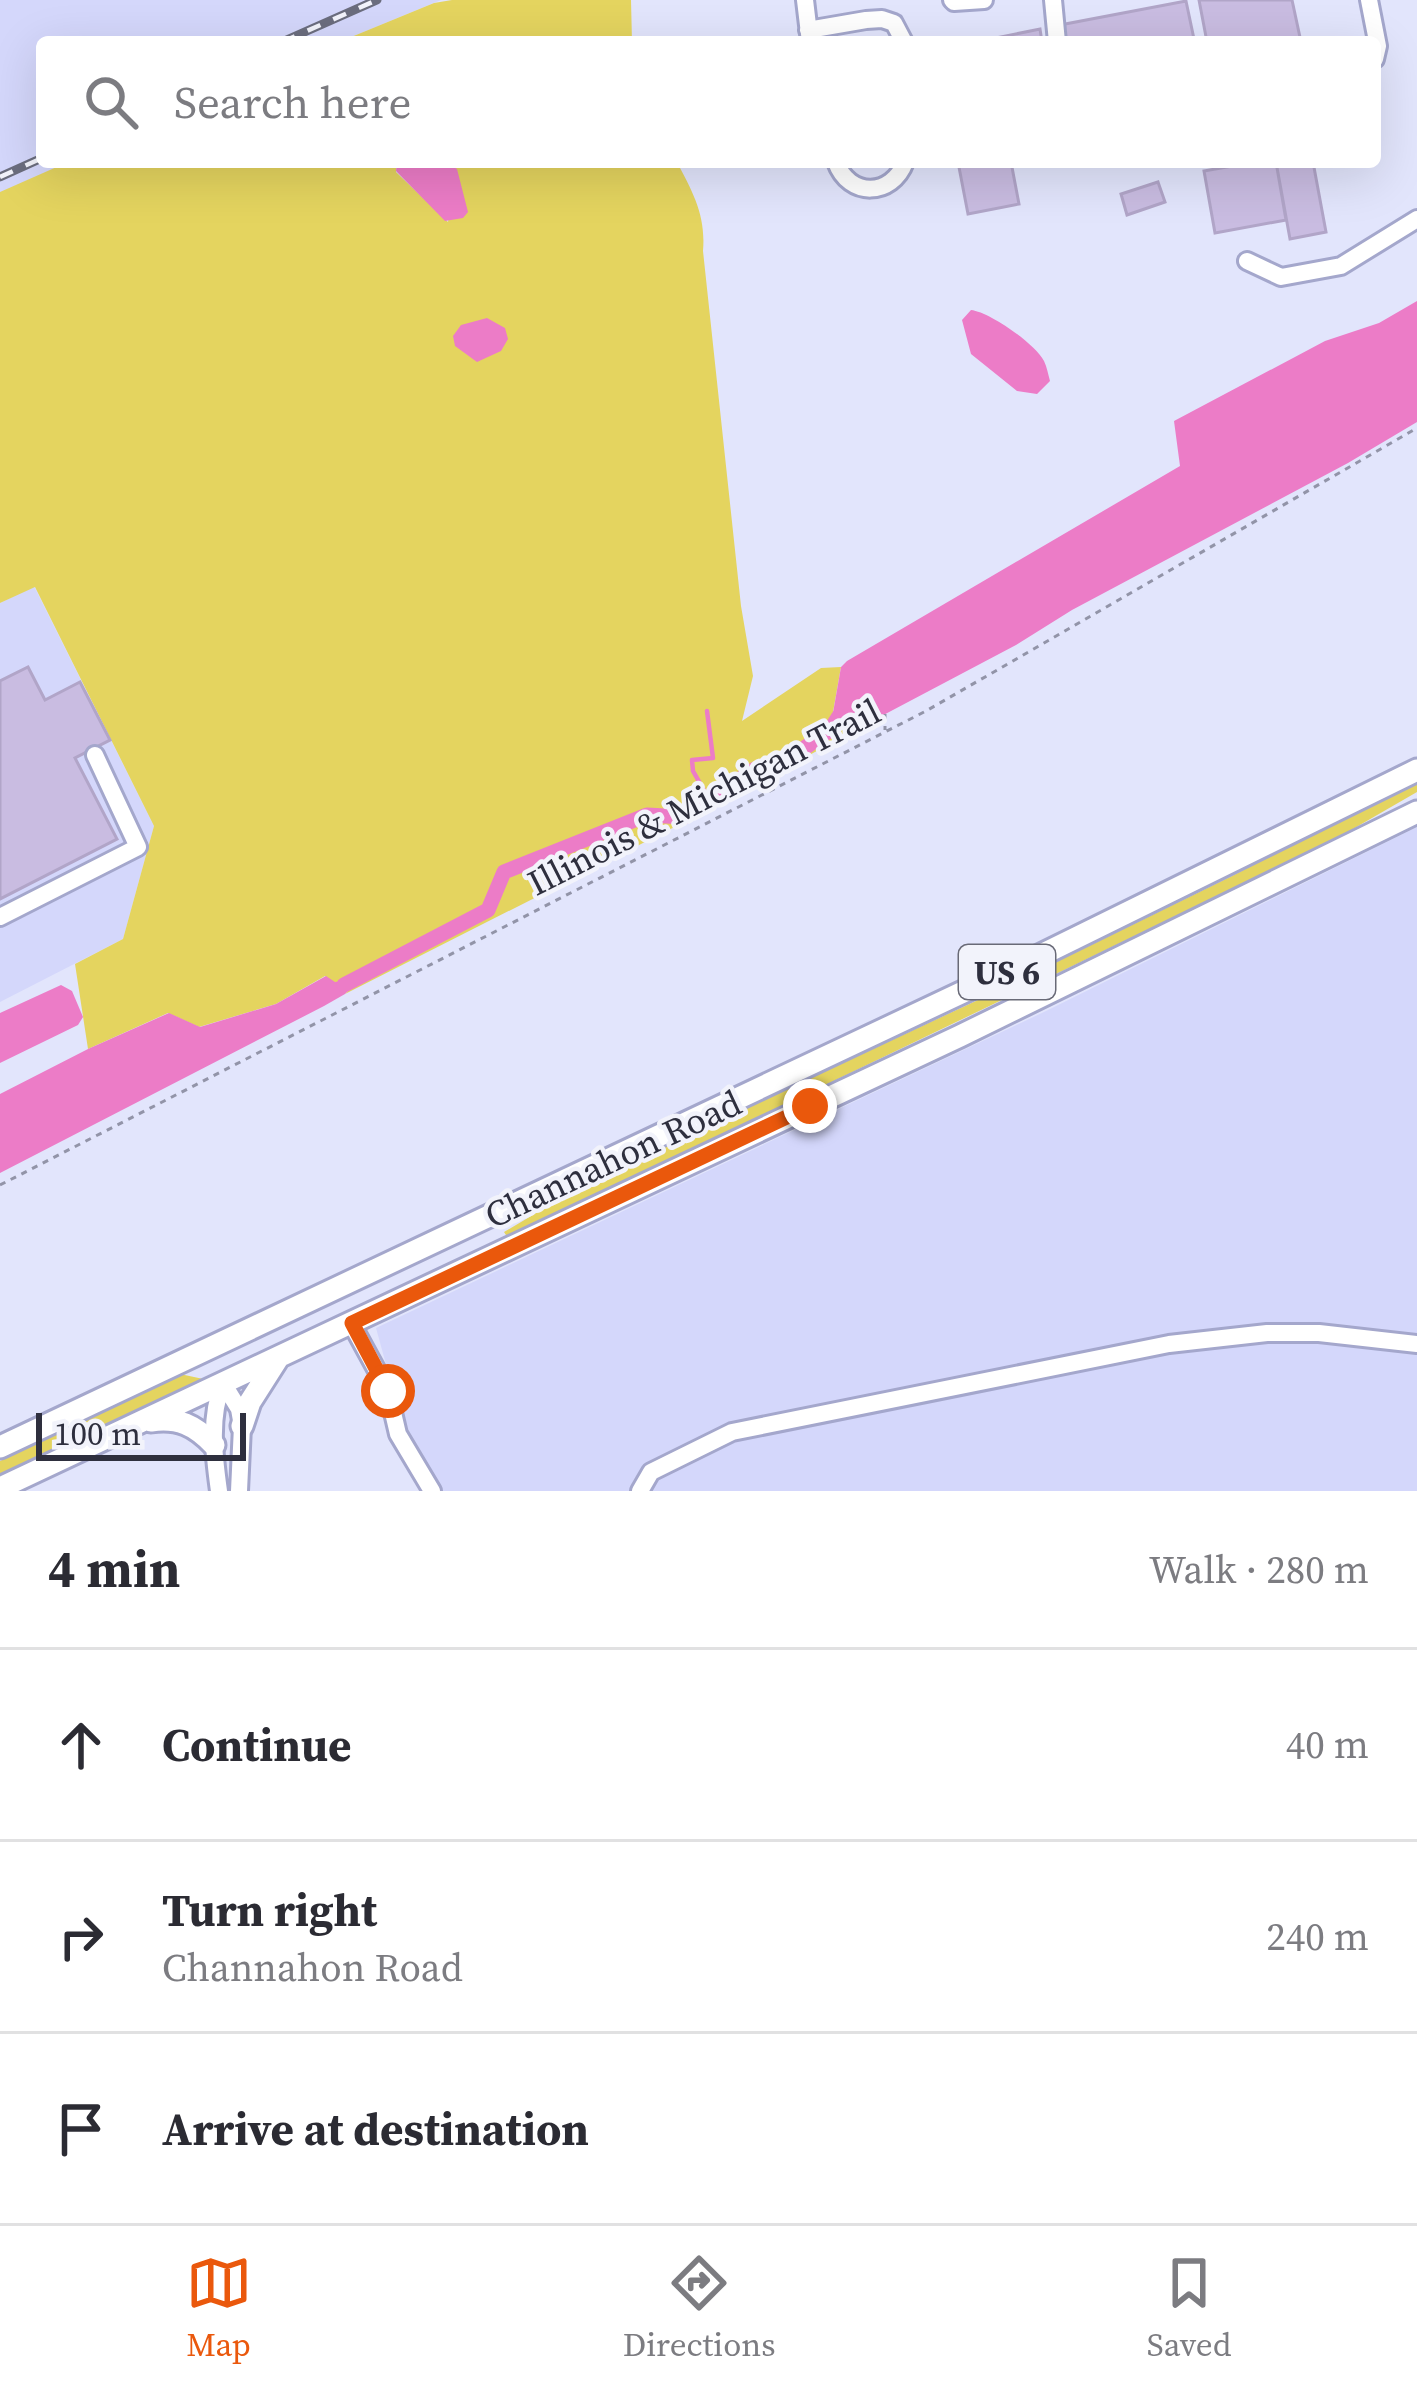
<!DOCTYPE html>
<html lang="en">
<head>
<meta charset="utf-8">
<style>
	:root { --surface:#fff; --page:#f2f2f3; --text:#2b2b33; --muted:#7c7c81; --line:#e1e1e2; --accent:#ea580c }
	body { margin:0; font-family:"Source Serif 4",serif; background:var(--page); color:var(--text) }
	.scale { position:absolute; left:36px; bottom:30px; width:210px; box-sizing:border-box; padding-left:12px; border:6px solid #2e2f3e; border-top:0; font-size:33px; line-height:42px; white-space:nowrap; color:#2e2f3e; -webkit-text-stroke:9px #f2f3fb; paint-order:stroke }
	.stop { position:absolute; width:36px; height:36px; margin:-27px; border:9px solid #ea580c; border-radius:50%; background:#fff }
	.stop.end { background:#ea580c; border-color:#fff; box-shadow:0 3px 12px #0008 }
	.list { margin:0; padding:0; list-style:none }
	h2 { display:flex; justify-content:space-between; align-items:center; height:156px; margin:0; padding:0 48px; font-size:51px }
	h2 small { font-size:39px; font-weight:400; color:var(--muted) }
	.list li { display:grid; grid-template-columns:78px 1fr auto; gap:36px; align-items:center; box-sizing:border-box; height:192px; padding:0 48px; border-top:3px solid var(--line) }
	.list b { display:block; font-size:45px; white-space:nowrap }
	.list p { margin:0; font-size:39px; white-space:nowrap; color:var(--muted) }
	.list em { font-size:39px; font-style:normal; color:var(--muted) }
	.icon { flex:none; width:66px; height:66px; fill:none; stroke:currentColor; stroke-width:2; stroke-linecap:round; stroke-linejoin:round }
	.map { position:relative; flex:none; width:1417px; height:1491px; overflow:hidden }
	.search { position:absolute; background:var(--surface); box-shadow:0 12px 48px #0002; left:36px; right:36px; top:36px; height:132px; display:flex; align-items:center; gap:30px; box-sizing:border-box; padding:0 42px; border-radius:12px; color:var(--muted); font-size:45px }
	.sheet { height:732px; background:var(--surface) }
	nav { display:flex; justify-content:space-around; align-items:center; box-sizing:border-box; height:168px; border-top:3px solid var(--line); background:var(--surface); font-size:33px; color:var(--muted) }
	nav a { display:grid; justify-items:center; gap:6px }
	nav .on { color:var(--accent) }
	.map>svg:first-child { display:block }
	.built { fill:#d4d7fb }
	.green { fill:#e4d45f }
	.water { fill:#ec7cc7 }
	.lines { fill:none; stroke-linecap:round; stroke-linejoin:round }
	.stream { stroke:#ec7cc7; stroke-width:4.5 }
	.canal { stroke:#ec7cc7; stroke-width:15 }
	.building { fill:#c9bce1; stroke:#b1a5c8; stroke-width:3 }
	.minor-casing { stroke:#a4a7cc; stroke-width:22 }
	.major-casing { stroke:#a4a7cc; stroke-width:27 }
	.path { stroke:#9294a8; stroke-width:3; stroke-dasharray:6 6; stroke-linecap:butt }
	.minor { stroke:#fff; stroke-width:16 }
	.major { stroke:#fff; stroke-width:21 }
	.rail-casing { stroke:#6b6d7e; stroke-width:9 }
	.rail { stroke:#f2f3fb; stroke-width:4.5; stroke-dasharray:14; stroke-linecap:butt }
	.route { stroke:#ea580c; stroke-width:15 }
	.labels { text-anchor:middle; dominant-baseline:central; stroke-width:9; stroke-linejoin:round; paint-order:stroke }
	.shield { fill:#f2f3fb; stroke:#696a77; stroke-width:3 }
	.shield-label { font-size:33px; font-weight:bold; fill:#2e2f3e }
	.street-label { font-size:36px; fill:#2e2f3e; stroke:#f2f3fb }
</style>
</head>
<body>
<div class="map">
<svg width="1417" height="1491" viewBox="0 0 1417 1491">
	<rect width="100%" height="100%" fill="#e2e5fc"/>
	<path class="built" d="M0,0H441L339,42H42V162H70L0,193Z
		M34,586L154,826L123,939L0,1002V603Z
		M1417,827V1491H421L376,1328L1046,1011Z"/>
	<path class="green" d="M452,0H631L632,42H339L434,3Z
		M68,162H397L396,172L448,222L457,170L447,162H677C693,193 706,215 703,251L741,606L753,676L742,721L821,668L841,667L830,729L874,720L708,810L345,994L358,980L335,983L325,976L276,1004L199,1027L168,1013L88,1049L75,964L123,939L154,826L35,587L0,603V192Z
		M1417,781V792L1294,863L1282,865L508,1238L504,1232L595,1178L978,1000L1230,877Z
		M180,1374L208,1380L0,1474V1461Z"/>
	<path class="water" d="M397,162H447L457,169L468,212L463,218L445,221L396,171Z
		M1417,301V422L1348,463L1072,610L1016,645L874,720L830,730L841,667L847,661L1180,466L1174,421L1325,341L1379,323Z
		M971,310C990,312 1035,344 1044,361C1047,367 1048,374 1050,381L1037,394L1017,391L971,354L962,320Z
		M487,318L505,328L508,339L501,351L477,362L455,346L453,336L461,325Z
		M326,976L335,982L359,978L345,994L324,1006L0,1173V1094L88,1049L169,1013L200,1027L276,1004Z
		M61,985L72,991L83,1017L78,1025L0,1063V1013Z"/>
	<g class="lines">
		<path class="stream" d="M698,807L705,792L693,771L692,760L713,758L707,711"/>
		<path class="canal" d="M344,985L488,910L504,872L647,815L684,817L755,769L796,754L830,730L839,716"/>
	</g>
	<path class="building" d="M1199,0H1292L1301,42H1207Z
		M1186,1L1194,39L1179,42H1063L1060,25Z
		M1040,29L1042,42H976Z
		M958,162H1011L1019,204L968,214Z
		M1255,162H1276L1286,220L1215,233L1204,171Z
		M1276,162H1313L1326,232L1290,239Z
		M1158,182L1165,202L1127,215L1121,194Z
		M28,667L45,700L80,682L110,740L75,758L117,839L0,899V681Z"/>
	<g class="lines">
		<g class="minor-casing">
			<path id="minor" d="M805,0L810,42
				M952,0L954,2L984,0
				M1053,0L1057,42
				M1369,0L1378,46L1375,59
				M808,30L866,20L882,19L894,23L904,42
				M836,162C849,198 892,197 905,162
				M1247,261L1281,277L1341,266L1417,219
				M0,917L138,847L95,755
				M351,1323L388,1391L398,1434L432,1491
				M223,1383L239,1409L242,1426L239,1491
				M219,1491C214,1455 209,1417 223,1383
				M640,1491L651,1472L732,1432L1169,1344L1267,1333H1319L1417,1344"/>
		</g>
		<g class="major-casing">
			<path id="major" d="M151,1421C178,1417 195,1425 214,1445
				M242,1426L250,1402L278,1358
				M0,1447L1035,958L1417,770
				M0,1488L960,1036L1417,812"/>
		</g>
		<path class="path" d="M885,714V730
			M0,1185L926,711L1417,428"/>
		<use href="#minor" class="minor"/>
		<use href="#major" class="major"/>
		<g class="rail-casing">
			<path id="rail" d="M282,42L377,0
				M0,177L42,158"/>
		</g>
		<use href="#rail" class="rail"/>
	</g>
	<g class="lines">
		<path class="route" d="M388,1391L352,1323L810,1106"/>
	</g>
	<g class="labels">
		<rect class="shield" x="959" y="945" width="96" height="54" rx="9"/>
		<g class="shield-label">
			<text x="1007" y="972">US 6</text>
		</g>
		<g class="street-label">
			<text transform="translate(704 797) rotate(-27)">Illinois &amp; Michigan Trail</text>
			<text transform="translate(613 1159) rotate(-25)">Channahon Road</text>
		</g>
	</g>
</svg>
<div class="scale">100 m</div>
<div class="stop" style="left:388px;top:1391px"></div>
<div class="stop end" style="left:810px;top:1106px"></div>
<div class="search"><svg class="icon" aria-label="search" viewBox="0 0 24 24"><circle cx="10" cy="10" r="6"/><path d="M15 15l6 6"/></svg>Search here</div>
</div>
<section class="sheet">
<h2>4 min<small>Walk · 280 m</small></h2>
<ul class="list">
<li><svg class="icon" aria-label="ahead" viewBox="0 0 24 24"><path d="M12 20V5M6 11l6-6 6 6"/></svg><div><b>Continue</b></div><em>40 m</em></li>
<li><svg class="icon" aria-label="right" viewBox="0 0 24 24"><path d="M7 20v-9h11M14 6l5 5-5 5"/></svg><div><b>Turn right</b><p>Channahon Road</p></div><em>240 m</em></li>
<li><svg class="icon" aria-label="arrive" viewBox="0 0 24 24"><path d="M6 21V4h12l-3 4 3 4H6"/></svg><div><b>Arrive at destination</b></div></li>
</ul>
</section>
<nav>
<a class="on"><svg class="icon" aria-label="map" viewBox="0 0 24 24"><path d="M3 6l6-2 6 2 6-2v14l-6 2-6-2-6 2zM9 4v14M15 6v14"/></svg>Map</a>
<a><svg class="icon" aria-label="directions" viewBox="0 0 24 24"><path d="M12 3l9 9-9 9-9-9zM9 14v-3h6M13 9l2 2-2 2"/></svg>Directions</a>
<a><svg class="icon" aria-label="saved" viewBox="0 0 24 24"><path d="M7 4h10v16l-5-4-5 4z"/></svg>Saved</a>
</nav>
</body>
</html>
